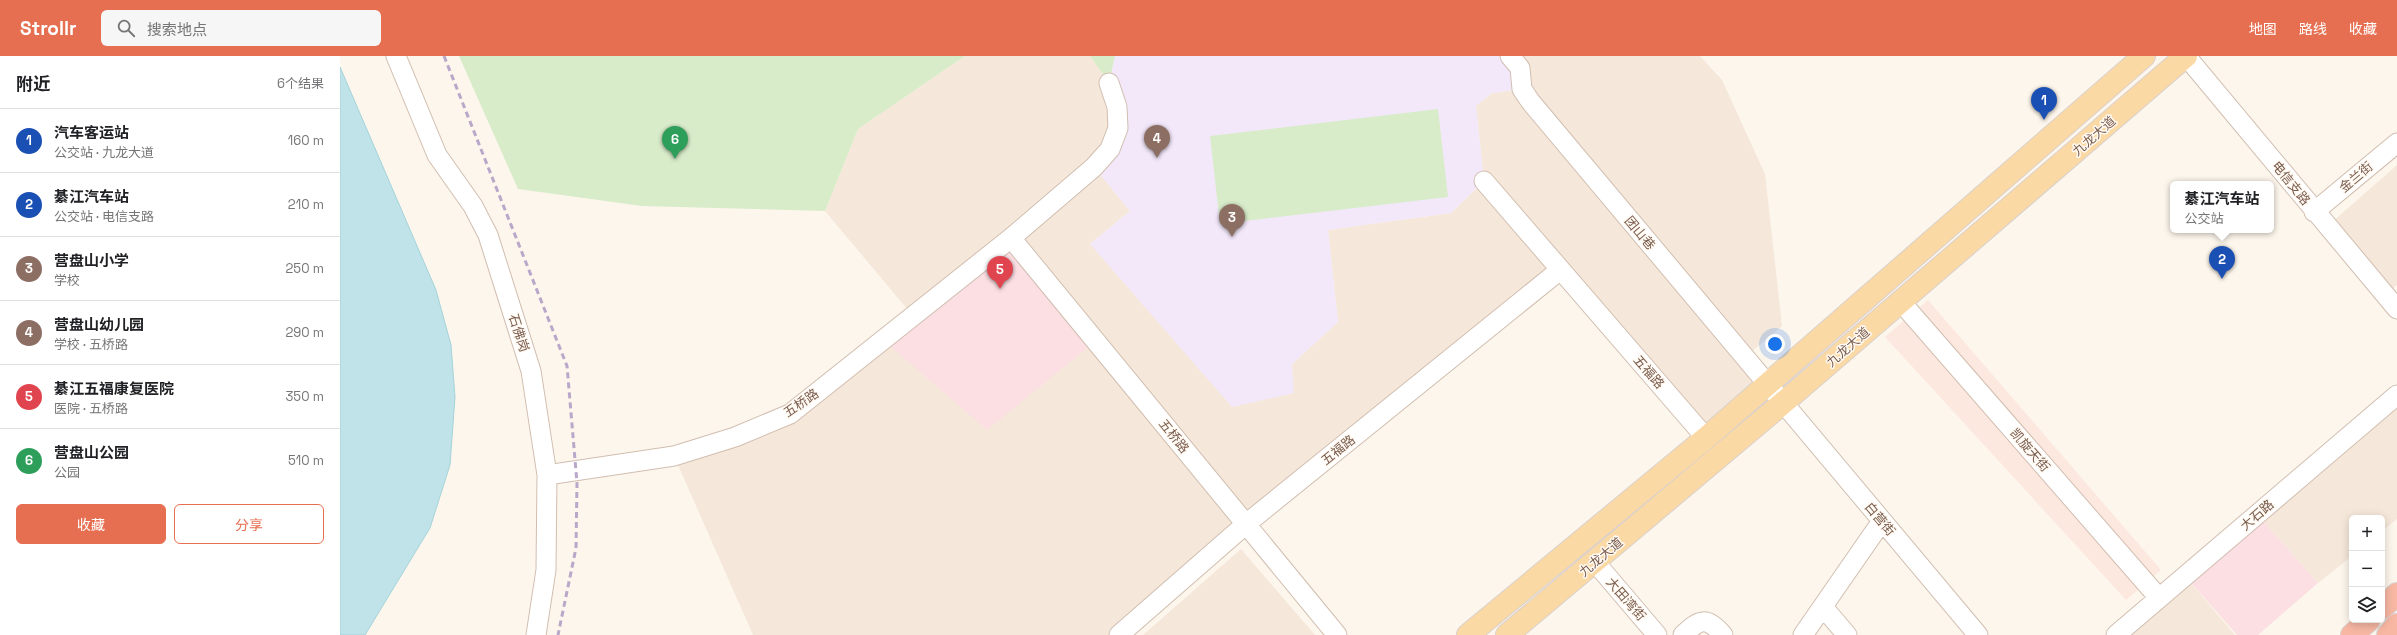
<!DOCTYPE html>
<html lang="zh">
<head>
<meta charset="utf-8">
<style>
	:root { --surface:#fff; --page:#f6f6f6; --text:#202124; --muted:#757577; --line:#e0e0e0; --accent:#e76f51 }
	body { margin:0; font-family:"Space Grotesk","Noto Sans SC",sans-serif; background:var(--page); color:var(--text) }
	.controls { position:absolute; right:12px; bottom:12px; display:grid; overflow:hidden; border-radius:6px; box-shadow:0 2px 10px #0003 }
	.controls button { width:36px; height:36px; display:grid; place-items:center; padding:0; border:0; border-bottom:1px solid var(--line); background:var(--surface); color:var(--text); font:20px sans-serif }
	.you { position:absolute; left:1435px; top:288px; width:14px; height:14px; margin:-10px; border:3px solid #fff; border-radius:50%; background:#1a73e8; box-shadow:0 0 0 6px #1a73e833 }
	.badge { display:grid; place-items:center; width:26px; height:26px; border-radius:50%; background:var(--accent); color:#fff; font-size:13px; font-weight:700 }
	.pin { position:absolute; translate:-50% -33px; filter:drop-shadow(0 1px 2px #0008) }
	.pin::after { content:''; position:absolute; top:21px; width:14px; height:12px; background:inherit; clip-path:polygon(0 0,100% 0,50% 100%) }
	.popup { position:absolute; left:1830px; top:125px; width:104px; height:52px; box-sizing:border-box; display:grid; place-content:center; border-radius:6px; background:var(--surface); filter:drop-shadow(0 1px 3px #0005); font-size:13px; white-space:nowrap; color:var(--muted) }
	.popup b { font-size:15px; color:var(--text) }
	.popup::after { content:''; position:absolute; left:50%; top:100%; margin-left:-8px; border:8px solid transparent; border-top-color:var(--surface) }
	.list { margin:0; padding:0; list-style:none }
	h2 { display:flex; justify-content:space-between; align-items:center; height:52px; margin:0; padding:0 16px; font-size:17px }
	h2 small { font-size:13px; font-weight:400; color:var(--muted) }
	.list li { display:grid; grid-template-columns:26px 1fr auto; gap:12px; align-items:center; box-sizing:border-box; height:64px; padding:0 16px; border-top:1px solid var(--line) }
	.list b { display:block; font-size:15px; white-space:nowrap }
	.list p { margin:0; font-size:13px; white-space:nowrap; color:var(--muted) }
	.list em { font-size:13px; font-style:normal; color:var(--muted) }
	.actions { display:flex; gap:8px; padding:12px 16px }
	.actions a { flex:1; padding:9px 0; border:1px solid var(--accent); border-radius:6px; text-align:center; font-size:14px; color:var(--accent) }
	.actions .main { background:var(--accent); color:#fff }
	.icon { flex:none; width:22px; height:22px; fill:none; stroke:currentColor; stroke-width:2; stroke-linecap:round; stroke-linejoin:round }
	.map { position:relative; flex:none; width:2057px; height:579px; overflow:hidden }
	header { display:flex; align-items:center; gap:24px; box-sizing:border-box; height:56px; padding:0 20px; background:var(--accent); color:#fff }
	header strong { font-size:19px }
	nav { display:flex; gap:22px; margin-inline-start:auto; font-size:14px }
	.search { width:280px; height:36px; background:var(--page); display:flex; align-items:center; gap:10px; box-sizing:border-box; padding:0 14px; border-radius:6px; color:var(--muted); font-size:15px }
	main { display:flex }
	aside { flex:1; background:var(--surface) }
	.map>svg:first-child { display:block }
	.residential { fill:#f5e8da }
	.commercial { fill:#fde8e0 }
	.education { fill:#f3e8fa }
	.medical { fill:#fbdfe3 }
	.green { fill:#d8ecc9 }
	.water { fill:#bfe3e8; stroke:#a5d3da }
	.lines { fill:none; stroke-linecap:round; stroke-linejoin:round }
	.minor-casing { stroke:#d1beb0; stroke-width:21 }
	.major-casing { stroke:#dad1cd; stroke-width:24 }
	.highway-casing { stroke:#dad1cd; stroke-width:24 }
	.minor { stroke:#fff; stroke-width:19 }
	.major { stroke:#fbd9a5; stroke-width:22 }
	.highway { stroke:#f7b7a3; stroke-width:22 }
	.rail { stroke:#b9a8c9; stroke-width:3; stroke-dasharray:6 4; stroke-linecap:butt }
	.labels { text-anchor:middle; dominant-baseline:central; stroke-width:3; stroke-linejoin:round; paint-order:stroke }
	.street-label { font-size:13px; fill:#7a5c4d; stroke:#fffaf3 }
</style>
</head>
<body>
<header>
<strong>Strollr</strong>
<div class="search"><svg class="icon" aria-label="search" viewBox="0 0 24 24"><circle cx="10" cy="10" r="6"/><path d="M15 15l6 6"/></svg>搜索地点</div>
<nav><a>地图</a><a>路线</a><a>收藏</a></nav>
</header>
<main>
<aside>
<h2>附近<small>6个结果</small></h2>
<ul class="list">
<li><span class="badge" style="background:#1a4fb4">1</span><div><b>汽车客运站</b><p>公交站 · 九龙大道</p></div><em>160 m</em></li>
<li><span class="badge" style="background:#1a4fb4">2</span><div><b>綦江汽车站</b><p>公交站 · 电信支路</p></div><em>210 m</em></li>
<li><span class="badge" style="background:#8d6e63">3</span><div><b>营盘山小学</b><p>学校</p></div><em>250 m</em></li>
<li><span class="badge" style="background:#8d6e63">4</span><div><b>营盘山幼儿园</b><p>学校 · 五桥路</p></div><em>290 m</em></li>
<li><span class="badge" style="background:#e0444e">5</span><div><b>綦江五福康复医院</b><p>医院 · 五桥路</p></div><em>350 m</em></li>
<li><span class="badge" style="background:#2e9e5b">6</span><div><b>营盘山公园</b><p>公园</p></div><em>510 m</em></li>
</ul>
<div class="actions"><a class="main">收藏</a><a>分享</a></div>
</aside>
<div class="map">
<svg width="2057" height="579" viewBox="0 0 2057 579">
	<rect width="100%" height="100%" fill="#fdf6ec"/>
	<path class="residential" d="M625,0H750L769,27L777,51L754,111L790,155L750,188L952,308L998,266L988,174L1111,157L1144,125L1136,50L1152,37L1182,33L1170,0H1360L1382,24L1425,118L1442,270L1410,297L1427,329L1366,382L1220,214L779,579H413L334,400L450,358L573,260L485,155L518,73Z
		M2057,109V229L2044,240L1991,167Z
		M2057,339V463L2042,475V462H2012V500L1978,527L1917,458Z
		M901,493L975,579H803Z
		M1845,520L1895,579H1776Z"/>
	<path class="commercial" d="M1588,244L1821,514L1786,544L1545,281Z"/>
	<path class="education" d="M775,0H1170L1182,33L1152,37L1136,50L1144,125L1111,157L988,174L998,266L952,308L954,337L892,351L750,188L790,155L754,111L770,93L769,27Z"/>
	<path class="medical" d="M671,182L756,285L647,374L543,284Z
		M1917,458L1978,527L1918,579H1897L1845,520Z"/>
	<path class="green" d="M119,0H625L518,73L485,155L302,150L178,133Z
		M750,0H775L769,27Z
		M1098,53L1108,141L880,168L870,80Z"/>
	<path class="water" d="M0,11L96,234L111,289L115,341L110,409L90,472L25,579H0Z"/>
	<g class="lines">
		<g class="minor-casing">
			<path id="minor" d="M56,0L97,99L133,150L148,179L191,315L207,419L206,514L196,579
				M1170,0L1180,12L1182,33L1190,45L1638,579
				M1846,0L2057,253
				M1144,125L1366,382
				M1974,156L2057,87
				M671,182L997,579
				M1561,246L1819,542
				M207,419L334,400L395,381L450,358L671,182L754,111L770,93L778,72L777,51L769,27
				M1255,506L1317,579
				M1483,551L1507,579
				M779,579L906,468L1220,214
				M1343,579C1360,563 1366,560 1383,579
				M1463,579L1542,465
				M1776,579L2057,339"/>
		</g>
		<g class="major-casing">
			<path id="major" d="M1128,579L1366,382L1804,0
				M1167,579L1444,346L1846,0"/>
		</g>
		<g class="highway-casing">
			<path id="highway" d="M2042,552L2057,538
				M2012,579L2029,564
				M2048,579L2057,569"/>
		</g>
		<use href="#minor" class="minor"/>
		<use href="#major" class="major"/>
		<use href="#highway" class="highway"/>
		<path class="rail" d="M104,0L227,310L237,427L236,492L218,579"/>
	</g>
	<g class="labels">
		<g class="street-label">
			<text transform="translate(1754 80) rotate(-41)">九龙大道</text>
			<text transform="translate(2016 121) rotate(-40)">金兰街</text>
			<text transform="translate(1951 127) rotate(51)">电信支路</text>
			<text transform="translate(1300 177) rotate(50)">团山巷</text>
			<text transform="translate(179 277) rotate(72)">石佛岗</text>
			<text transform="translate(1508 291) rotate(-41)">九龙大道</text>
			<text transform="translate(1309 316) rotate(49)">五福路</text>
			<text transform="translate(461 347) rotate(-35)">五桥路</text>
			<text transform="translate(834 380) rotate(51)">五桥路</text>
			<text transform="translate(998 394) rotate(-39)">五福路</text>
			<text transform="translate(1690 394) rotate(49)">凯旋天街</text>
			<text transform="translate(1917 459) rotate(-41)">大石路</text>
			<text transform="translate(1540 463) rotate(50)">白营街</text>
			<text transform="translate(1261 501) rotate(-40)">九龙大道</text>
			<text transform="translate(1286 543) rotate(49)">大田湾街</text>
		</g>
	</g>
</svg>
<div class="controls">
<button>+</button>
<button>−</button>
<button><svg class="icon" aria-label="layers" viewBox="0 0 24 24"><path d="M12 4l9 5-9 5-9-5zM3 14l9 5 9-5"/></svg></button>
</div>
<div class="you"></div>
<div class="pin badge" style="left:1704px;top:64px;background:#1a4fb4">1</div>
<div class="pin badge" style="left:1882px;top:223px;background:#1a4fb4">2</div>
<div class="popup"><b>綦江汽车站</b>公交站</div>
<div class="pin badge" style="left:892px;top:181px;background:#8d6e63">3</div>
<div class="pin badge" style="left:817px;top:102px;background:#8d6e63">4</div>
<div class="pin badge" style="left:660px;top:233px;background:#e0444e">5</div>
<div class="pin badge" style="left:335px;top:103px;background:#2e9e5b">6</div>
</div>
</main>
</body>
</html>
